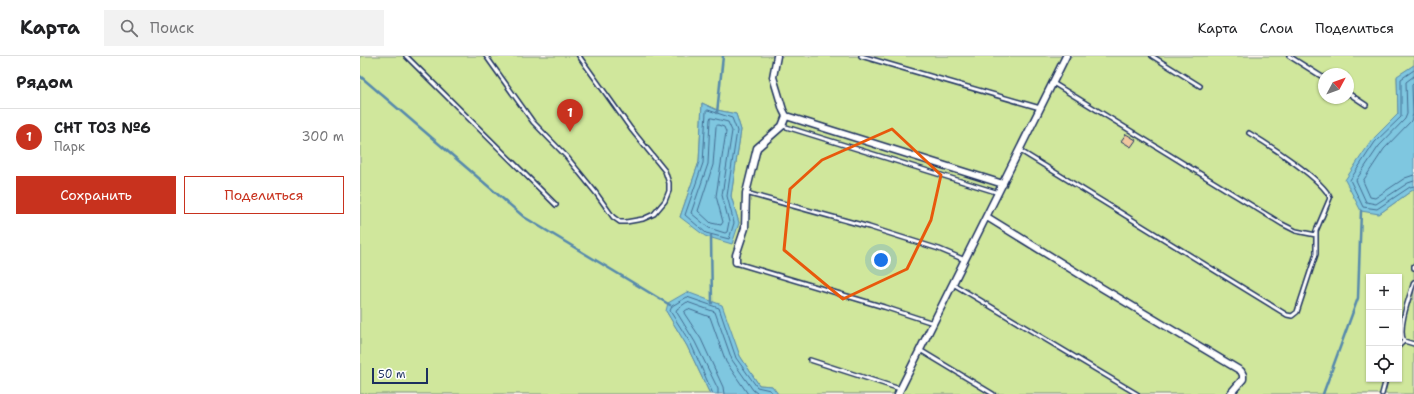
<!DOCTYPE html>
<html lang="ru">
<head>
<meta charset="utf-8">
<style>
	:root { --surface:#fff; --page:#f2f2f2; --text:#202124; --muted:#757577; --line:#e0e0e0; --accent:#c8321e }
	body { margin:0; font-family:"Shantell Sans",sans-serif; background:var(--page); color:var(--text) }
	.controls { position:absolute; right:12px; bottom:12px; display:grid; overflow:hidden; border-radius:0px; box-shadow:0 1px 3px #0004 }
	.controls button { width:36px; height:36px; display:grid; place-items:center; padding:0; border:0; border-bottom:1px solid var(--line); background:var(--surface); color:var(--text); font:20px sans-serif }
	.compass { position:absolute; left:958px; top:12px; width:36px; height:36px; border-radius:50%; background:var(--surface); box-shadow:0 1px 3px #0004; rotate:49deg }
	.scale { position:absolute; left:12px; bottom:10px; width:56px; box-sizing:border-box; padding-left:4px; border:2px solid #1b2f5e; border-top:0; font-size:11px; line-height:14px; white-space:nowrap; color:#1b2f5e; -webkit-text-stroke:3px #fff; paint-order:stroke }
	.you { position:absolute; left:521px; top:204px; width:14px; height:14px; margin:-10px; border:3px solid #fff; border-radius:50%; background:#1a73e8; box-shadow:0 0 0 6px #1a73e833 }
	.badge { display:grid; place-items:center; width:26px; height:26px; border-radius:50%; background:var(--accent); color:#fff; font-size:13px; font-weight:700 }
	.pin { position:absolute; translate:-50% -33px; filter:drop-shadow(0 1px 2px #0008) }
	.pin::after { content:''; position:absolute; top:21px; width:14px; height:12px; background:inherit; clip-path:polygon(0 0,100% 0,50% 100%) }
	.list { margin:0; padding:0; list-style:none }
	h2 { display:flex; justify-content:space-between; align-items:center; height:52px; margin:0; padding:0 16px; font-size:17px }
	h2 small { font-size:13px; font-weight:400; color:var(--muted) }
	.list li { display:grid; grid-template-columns:26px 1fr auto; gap:12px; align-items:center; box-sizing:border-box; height:56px; padding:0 16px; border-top:1px solid var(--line) }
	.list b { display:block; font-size:15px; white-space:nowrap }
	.list p { margin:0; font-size:13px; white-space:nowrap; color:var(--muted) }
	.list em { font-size:13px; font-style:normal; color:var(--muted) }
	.actions { display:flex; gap:8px; padding:12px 16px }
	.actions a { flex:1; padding:9px 0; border:1px solid var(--accent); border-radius:0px; text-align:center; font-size:14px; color:var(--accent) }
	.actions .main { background:var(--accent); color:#fff }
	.icon { flex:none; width:22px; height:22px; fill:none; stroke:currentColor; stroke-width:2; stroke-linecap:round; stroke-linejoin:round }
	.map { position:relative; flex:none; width:1054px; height:338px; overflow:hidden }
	header { display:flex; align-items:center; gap:24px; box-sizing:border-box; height:56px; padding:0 20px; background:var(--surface); border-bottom:1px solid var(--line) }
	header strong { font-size:19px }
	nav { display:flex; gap:22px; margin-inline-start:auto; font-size:14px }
	.search { width:280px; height:36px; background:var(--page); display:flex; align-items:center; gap:10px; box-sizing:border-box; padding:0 14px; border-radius:0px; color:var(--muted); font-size:15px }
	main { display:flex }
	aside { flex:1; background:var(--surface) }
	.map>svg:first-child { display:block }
	.green { fill:#d0e79c; stroke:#768b7d; fill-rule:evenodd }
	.water { fill:#7fc7e0; stroke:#578aac }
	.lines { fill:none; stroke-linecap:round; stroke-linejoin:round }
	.shore { stroke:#436c92; stroke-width:1 }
	.stream { stroke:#578aac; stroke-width:2.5 }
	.building { fill:#f0c79f; stroke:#1b2f5e }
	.service-casing { stroke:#1b2f5e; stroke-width:6 }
	.minor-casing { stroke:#1b2f5e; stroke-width:9 }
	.service { stroke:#fff; stroke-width:3 }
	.minor { stroke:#fff; stroke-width:6 }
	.marked { fill:none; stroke:#e8590c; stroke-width:3; stroke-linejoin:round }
</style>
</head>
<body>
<header>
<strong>Карта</strong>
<div class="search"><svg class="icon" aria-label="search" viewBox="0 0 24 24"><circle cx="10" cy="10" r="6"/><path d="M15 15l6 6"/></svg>Поиск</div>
<nav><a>Карта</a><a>Слои</a><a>Поделиться</a></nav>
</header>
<main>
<aside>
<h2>Рядом<small></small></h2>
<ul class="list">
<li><span class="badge">1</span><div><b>СНТ ТОЗ №6</b><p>Парк</p></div><em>300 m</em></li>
</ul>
<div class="actions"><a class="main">Сохранить</a><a>Поделиться</a></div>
</aside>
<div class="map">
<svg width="1054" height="338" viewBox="0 0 1054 338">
	<rect width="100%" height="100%" fill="#fcf4ec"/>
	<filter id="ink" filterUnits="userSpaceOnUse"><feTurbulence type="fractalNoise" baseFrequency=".025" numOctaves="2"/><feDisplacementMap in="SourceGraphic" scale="8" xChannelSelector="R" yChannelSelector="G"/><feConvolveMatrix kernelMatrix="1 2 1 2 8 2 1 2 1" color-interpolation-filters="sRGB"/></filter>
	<g filter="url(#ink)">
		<path class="green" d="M0,0H1054V9L1037,21L1038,58L1012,84L1019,158L1054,133V338H418L412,330L399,329L380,300L371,279L306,255L327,290L350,338H0ZM964,18H988V42H964ZM342,47L357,54L376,58L381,74L371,140L379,167L320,161L339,106ZM1009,221H1039V323H1009Z"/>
		<path class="water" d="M1054,9V133L1019,158L1001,155L985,124L1012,84L1038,58L1037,20Z
			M342,47L357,54L376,58L381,74L371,140L379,167L372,188L345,180L320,161L339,106Z
			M327,236L362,249L380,300L399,329L412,330L418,338H350L327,290L306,255L308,247Z"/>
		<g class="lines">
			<path class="shore" d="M1054,14L1041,23V61L1015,86L990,124L1003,151L1017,153L1050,131L1054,130
				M1054,20L1046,26L1047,58L1045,63L1019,90L996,124L1006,146L1016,148L1048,127L1054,125
				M1054,27L1052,29L1053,58L1051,65L1024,93L1003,125L1010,141L1015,142L1045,122L1054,119
				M348,54L372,62L377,75L367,140L374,167L369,183L346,177L325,159L343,107L346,56Z
				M352,62L368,66L372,75L362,139L369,166L367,176L365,177L349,172L331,157L348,108L350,63Z
				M358,69L364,71L366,76L356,140L363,166L361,169L351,167L338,155L353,109L356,71Z
				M353,338L331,288L310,255L312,250L327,241L359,252L376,302L397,331L410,334L413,338
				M358,338V333L335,286L316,255L317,253L327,246L355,256L372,304L393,334L397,337L402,338
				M364,338L363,331L341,283L324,257L325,255L328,253L350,261L366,306L388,338"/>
			<path class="stream" d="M0,20L164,161L310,249
				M357,57L363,0
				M351,180L352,247
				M963,338L998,242L1001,155"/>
		</g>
		<path class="building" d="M766,78L776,84L771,91L761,85Z"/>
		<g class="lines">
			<g class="service-casing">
				<path id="service" d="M46,0L196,149
					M126,0L173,66L206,100L236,137L253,161L260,166H266L283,163L294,158L305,145L309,135V127L305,115L271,73L219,0
					M501,0L680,52
					M792,0L840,30
					M929,0L964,22
					M693,27L922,168L936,175L956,179
					M988,37L1006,49
					M423,70L639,137
					M659,94L927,259L932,260L937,256L956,198V175L970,142C964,124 906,87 889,77
					M386,137L509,171L579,193L605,204
					M376,207L524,251L573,267
					M1054,210V212
					M1054,226C1050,239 1037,273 1044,285L1054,288
					M593,228L777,338
					M1039,290L1044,285
					M560,294L633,338
					M450,304L540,333
					M1022,338L1026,323"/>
			</g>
			<g class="minor-casing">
				<path id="minor" d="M426,60L643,128
					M627,161L737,229L881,315L883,319V323L870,338
					M376,206V199L385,172L386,137L397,92L422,70L426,60L423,54L413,21L417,0
					M538,338L706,0"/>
			</g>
			<use href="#service" class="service"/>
			<use href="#minor" class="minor"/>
		</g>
	</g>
	<path class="marked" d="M532,73L581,119L571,164L547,213L483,243L424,194L430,133L462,104Z"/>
</svg>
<div class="controls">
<button>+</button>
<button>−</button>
<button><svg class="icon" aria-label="locate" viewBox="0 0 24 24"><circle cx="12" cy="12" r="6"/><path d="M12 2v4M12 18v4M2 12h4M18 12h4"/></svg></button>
</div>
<svg class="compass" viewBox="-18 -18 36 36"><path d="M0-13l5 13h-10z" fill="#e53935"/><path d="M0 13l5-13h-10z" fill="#757577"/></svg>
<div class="scale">50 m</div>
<div class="you"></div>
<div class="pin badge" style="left:210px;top:76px">1</div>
</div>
</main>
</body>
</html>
